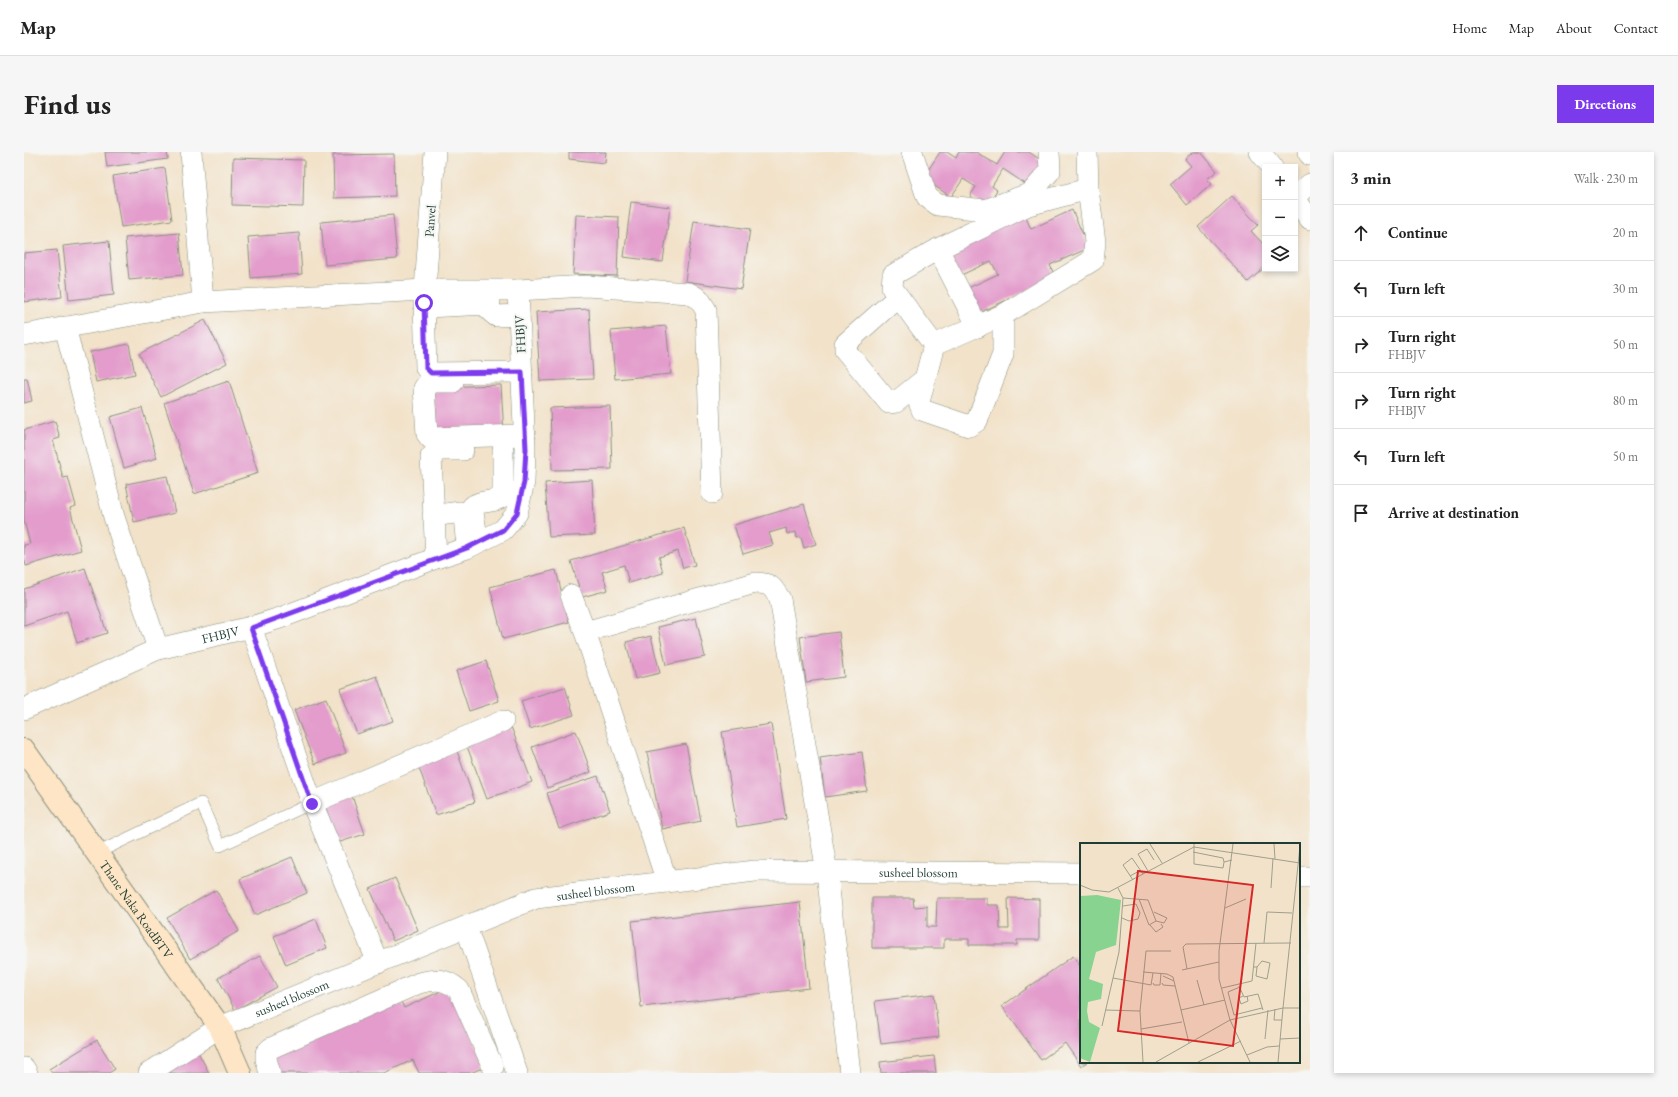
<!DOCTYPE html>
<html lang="en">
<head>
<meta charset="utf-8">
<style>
	:root { --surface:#fff; --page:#f6f6f6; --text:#222; --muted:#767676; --line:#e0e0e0; --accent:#7c3aed }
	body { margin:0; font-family:"EB Garamond",serif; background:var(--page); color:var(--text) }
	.controls { position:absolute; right:12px; top:12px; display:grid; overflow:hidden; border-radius:0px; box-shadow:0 2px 6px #0003 }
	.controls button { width:36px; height:36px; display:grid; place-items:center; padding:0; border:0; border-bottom:1px solid var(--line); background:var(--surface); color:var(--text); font:20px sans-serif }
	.stop { position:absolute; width:12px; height:12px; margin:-9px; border:3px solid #7c3aed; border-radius:50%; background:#fff }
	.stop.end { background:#7c3aed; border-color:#fff; box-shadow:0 1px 4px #0008 }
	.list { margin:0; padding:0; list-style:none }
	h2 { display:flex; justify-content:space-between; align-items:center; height:52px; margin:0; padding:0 16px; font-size:17px }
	h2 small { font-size:13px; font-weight:400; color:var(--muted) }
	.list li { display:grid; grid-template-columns:26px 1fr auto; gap:12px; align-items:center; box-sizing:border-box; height:56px; padding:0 16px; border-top:1px solid var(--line) }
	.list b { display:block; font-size:15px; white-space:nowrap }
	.list p { margin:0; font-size:13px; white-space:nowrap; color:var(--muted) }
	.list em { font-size:13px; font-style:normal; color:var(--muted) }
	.icon { flex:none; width:22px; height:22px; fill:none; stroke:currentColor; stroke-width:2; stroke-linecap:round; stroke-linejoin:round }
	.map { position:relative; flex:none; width:1286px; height:921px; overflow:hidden; border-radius:0px }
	header { display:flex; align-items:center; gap:24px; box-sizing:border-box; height:56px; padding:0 20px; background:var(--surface); border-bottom:1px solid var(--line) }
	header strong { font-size:19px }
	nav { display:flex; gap:22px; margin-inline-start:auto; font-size:14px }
	.intro { display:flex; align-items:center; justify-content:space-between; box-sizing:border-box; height:96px; padding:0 24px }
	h1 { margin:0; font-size:28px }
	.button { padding:10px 18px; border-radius:0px; background:var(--accent); color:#fff; font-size:14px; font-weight:700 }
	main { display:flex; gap:24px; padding:0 24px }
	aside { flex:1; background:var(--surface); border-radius:0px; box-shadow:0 2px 6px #0003 }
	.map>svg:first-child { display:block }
	.building { fill:#e39ccc }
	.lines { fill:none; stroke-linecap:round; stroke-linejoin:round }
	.service-casing { stroke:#88907e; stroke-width:12 }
	.minor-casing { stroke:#88907e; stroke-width:22 }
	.secondary-casing { stroke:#88907e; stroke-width:24 }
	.service { stroke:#fff; stroke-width:11 }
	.minor { stroke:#fff; stroke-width:21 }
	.secondary { stroke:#fde5c5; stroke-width:22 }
	.route { stroke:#7c3aed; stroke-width:5 }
	.labels { text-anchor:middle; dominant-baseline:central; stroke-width:4; stroke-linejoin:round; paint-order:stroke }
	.street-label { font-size:13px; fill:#1f3d34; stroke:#f6f6f2 }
	.inset-road { fill:none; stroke:#9ea08d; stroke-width:1 }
	.view { fill:#d62828; fill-opacity:0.15; stroke:#d62828; stroke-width:2 }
	.inset-edge { fill:none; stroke:#1f3d34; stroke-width:2 }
</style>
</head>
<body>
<header>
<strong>Map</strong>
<nav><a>Home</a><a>Map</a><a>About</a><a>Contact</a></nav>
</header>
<div class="intro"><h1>Find us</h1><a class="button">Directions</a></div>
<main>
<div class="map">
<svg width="1286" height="921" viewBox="0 0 1286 921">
	<rect width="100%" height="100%" fill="#f6f6f2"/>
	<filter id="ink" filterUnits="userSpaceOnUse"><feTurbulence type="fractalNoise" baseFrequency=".025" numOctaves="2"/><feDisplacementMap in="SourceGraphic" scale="8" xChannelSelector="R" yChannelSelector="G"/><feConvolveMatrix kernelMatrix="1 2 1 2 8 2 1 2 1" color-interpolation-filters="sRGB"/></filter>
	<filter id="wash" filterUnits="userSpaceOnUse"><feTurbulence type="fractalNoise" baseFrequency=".012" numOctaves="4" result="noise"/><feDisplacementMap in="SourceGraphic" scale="16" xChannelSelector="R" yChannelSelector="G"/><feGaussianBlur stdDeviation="0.9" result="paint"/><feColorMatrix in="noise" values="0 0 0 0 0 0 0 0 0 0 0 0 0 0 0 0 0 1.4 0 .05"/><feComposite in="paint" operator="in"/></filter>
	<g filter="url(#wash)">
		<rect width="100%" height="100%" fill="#f2e2c9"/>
		<g id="blocks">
			<path class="building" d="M81,0H143L144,7L83,15Z
				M545,0H582L581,11L545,7Z
				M916,0H923L932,6L935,0H952L973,13L981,0H1005L1021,11L1006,35L979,17L968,34L973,38L962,55L946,44L952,35L939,27L927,45L899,26Z
				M1169,0H1177L1193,19L1183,27L1188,32L1163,53L1146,32L1167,14L1161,7Z
				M370,2L371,44L310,46L309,3Z
				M209,6L280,8L279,55L208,53Z
				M141,16L148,68L97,75L89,24Z
				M1208,44L1234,73L1227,79L1241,94V115L1224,130L1174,75Z
				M607,50L646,55L639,110L600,105Z
				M1048,58L1065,96L1026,113L1031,125L953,162L942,137L974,122L967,109L933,125L919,95L999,59L1007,77Z
				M369,63L373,107L301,113L297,70Z
				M552,63L595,65L593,124L549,122Z
				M670,69L726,77L717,137L661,129Z
				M155,81L159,123L105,128L101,86Z
				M275,81L278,122L227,126L224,85Z
				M85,89L90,143L45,148L39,94Z
				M33,98L38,145L0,150V101Z
				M565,157L569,227L516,229L512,160Z
				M181,168L203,211L137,245L115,202Z
				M642,174L647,222L591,227L587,179Z
				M105,192L111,222L72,230L66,200Z
				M0,226H3L8,249L0,251Z
				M205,229L234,321L170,342L140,251Z
				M477,233L480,282L410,284L409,235Z
				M586,254L588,317L528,318L526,256Z
				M118,256L133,306L100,316L86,265Z
				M31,269L36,286L29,288L39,326L44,325L52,354L46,356L57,398L2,414L0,405V393L6,392L0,369V278Z
				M143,324L151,361L110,370L102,332Z
				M568,328L571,383L525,385L521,331Z
				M780,352L792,392L780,396L777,385L773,386L772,380L763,382L762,376L745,381L749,393L719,402L710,373Z
				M660,376L671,413L659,416L654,399L635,405L639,421L605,431L600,413L578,420L584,438L558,445L547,409Z
				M61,416L83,481L53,491L43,459L0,474V437Z
				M532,418L545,470L479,487L466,435Z
				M672,466L681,505L642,513L634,475Z
				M815,480L820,525L782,530L776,485Z
				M627,484L636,521L611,527L602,490Z
				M462,509L475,549L445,559L432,519Z
				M353,524L369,569L333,582L316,537Z
				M541,535L550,563L506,577L497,549Z
				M302,546L322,601L291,612L270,558Z
				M486,572L508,630L463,647L441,589Z
				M747,572L762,667L713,675L698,580Z
				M552,579L567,620L523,636L508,595Z
				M662,592L677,669L638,677L623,600Z
				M433,599L451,650L412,663L394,613Z
				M838,600L843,639L801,645L796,606Z
				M574,624L586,659L535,677L523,641Z
				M327,641L341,682L313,691L300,650Z
				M268,705L283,741L231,763L216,727Z
				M371,726L394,778L369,789L346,737Z
				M192,738L215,779L166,807L143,766Z
				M848,746H889L890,755L903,754V775H912L913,746H963V753H975L976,777H985L984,746L1015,747V788H993V793H945V787H920V796H848Z
				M776,750L785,836L617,855L608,769Z
				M292,767L303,796L262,813L250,784Z
				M236,804L253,835L211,858L194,826Z
				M1049,804L1057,815V910H1063L1057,914L1041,891L1017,908L978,854Z
				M426,835L462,914L447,921H395L389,908L360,921H254L246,902L375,845L380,856Z
				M910,842L915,885L857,892L851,849Z
				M73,888L91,917L85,921H28L25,917Z
				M174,900L185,921H134Z
				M910,904L912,921H857L856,910Z"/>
		</g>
	</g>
	<g filter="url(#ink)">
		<use href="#blocks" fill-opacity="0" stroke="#88907e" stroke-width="1"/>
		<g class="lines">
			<g class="service-casing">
				<path id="service" d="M73,701L177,651L196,694L288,651"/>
			</g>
			<g class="minor-casing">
				<g id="minor">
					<path d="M167,0L179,150"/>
					<path d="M411,0L400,151L402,216L407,221L498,220"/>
					<path d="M888,0L903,45L914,53L961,58L1007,41L1026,19L1025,0"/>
					<path d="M1063,0L1064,37L1071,90L1069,108L979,163L910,193L868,136L869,123L914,97L1004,53L1064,37"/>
					<path d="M1236,0L1248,15"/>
					<path d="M1284,0L1286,3"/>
					<path d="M1271,45L1286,32"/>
					<path d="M1271,47L1286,67"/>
					<path d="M914,97L954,175"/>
					<path d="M465,141L466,159L472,164L495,163"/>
					<path d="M874,145L821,192V198L865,251L872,250L901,227"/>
					<path d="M401,155L465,152"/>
					<path d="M41,175L90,365L134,497"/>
					<path d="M0,183L179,150L401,138H494L562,134L665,141L675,147L682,158L688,341"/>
					<path d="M910,193L895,250L898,258L945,274L953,269L979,202V163"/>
					<path d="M429,230H405L400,236L403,282L406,286L501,283"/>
					<path d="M409,364L436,360L440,365L442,385"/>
					<path d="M454,390L448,355C456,347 471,352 479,344V297"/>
					<path d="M412,406L407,305L414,298H439"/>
					<path d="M547,443L561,480L643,730"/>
					<path d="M227,475L288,651L354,811"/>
					<path d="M561,480L731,431C746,431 748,434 756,447L803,720L826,921"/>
					<path id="s1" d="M0,557L134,497L227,475L256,466L412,406L443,396L479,378L493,361L500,330L501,297L494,138"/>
					<path d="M288,651L479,569"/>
					<path d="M1275,725H1286"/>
					<path d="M442,775L493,921"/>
					<path d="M0,916L3,921"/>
					<path id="s2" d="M125,921L196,875L512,746L731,719L1057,721"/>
					<path d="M246,921L242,907V901L247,896L395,831C412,827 421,826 435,838L469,915"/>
				</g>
			</g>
			<g class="secondary-casing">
				<g id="secondary">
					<path id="s3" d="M0,598L196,875L216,921"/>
				</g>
			</g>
			<use href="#service" class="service"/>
			<use href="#minor" class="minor"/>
			<use href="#secondary" class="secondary"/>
		</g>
	</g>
	<g class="lines" filter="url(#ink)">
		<path class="route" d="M288,652L227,476L443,396L479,378L493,361L500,330L502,297L498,220L407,221L402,216L400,151"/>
	</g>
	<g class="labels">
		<g class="street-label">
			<text transform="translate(406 69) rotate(-86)">Panvel</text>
			<text transform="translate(496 182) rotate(-93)">FHBJV</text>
			<text stroke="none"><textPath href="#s1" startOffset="211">FHBJV</textPath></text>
			<text stroke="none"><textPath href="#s2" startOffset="810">susheel blossom</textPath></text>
			<text stroke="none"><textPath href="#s2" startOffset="486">susheel blossom</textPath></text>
			<text stroke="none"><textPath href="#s3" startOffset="195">Thane Naka RoadBTV</textPath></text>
			<text stroke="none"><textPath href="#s2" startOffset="162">susheel blossom</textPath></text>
		</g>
	</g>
	<g transform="translate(1056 691)">
		<rect width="220" height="220" fill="#f2e2c9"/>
		<path d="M17,52L41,57L36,102L16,109L9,136L23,141L21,156L8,159L7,168L9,179L20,185L10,219L0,215V53Z" fill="#88d390"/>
		<path class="inset-road" d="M70,1L82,20M114,1V21L143,25L144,19L152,17M153,1L139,108V136L150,177L170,219M194,1L195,16M113,9L143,15L144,19M68,28L58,11L67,6L74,17M50,33L61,27M53,37L43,22L52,15L63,31M0,42L12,47L29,49L114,4L220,20M191,45L193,15M43,55L68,57L76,78L69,82L59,56M145,65L166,56M74,69L87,75L84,80L76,78M42,75L49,78L58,76L60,70L56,61L43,63M70,82L76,89L83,84L81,81M184,100L187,69L212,70M174,124H177L182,118L190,120L187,136L176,133L177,124M107,126L103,104L106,101L211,100M102,127L139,119M63,129L87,131L93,134L109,200M83,133L94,138M33,135L71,142L73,130M117,137L124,162M73,140L74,142H80L81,130M82,140L83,142L95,143M159,143L164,154L178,151L183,167M160,144L148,149L154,172L182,165M142,145L172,138L176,100M163,153L159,155L161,161L168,158L167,153M195,166L194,177H202M25,167L60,168M101,167L145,157M22,183L39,109L43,55L38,45M61,186L102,179M185,196L188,167M200,196L220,195M167,212L187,204L199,203M63,219L60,168L66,108H91M76,219L150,177L203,165L220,3M118,219L161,198M198,219L203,165H220"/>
		<path class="view" d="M58,28L173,42L153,203L38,188Z"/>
		<rect width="220" height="220" class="inset-edge"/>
	</g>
</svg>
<div class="controls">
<button>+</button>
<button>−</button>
<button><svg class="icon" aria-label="layers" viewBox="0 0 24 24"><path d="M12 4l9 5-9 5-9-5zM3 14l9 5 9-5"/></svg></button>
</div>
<div class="stop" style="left:400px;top:151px"></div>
<div class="stop end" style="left:288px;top:652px"></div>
</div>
<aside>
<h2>3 min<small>Walk · 230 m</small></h2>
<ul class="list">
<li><svg class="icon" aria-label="ahead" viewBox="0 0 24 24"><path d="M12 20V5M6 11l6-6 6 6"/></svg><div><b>Continue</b></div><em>20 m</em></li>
<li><svg class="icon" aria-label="left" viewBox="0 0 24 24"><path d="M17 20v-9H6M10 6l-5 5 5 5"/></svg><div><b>Turn left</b></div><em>30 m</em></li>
<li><svg class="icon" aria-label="right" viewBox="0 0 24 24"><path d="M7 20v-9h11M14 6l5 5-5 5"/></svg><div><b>Turn right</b><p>FHBJV</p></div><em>50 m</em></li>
<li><svg class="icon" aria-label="right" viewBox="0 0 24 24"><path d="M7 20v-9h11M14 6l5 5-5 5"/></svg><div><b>Turn right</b><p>FHBJV</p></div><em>80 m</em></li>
<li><svg class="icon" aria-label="left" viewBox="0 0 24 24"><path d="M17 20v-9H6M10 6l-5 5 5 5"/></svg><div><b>Turn left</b></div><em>50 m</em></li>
<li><svg class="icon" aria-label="arrive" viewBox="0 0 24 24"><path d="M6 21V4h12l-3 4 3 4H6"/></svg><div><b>Arrive at destination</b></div></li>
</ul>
</aside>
</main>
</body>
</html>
